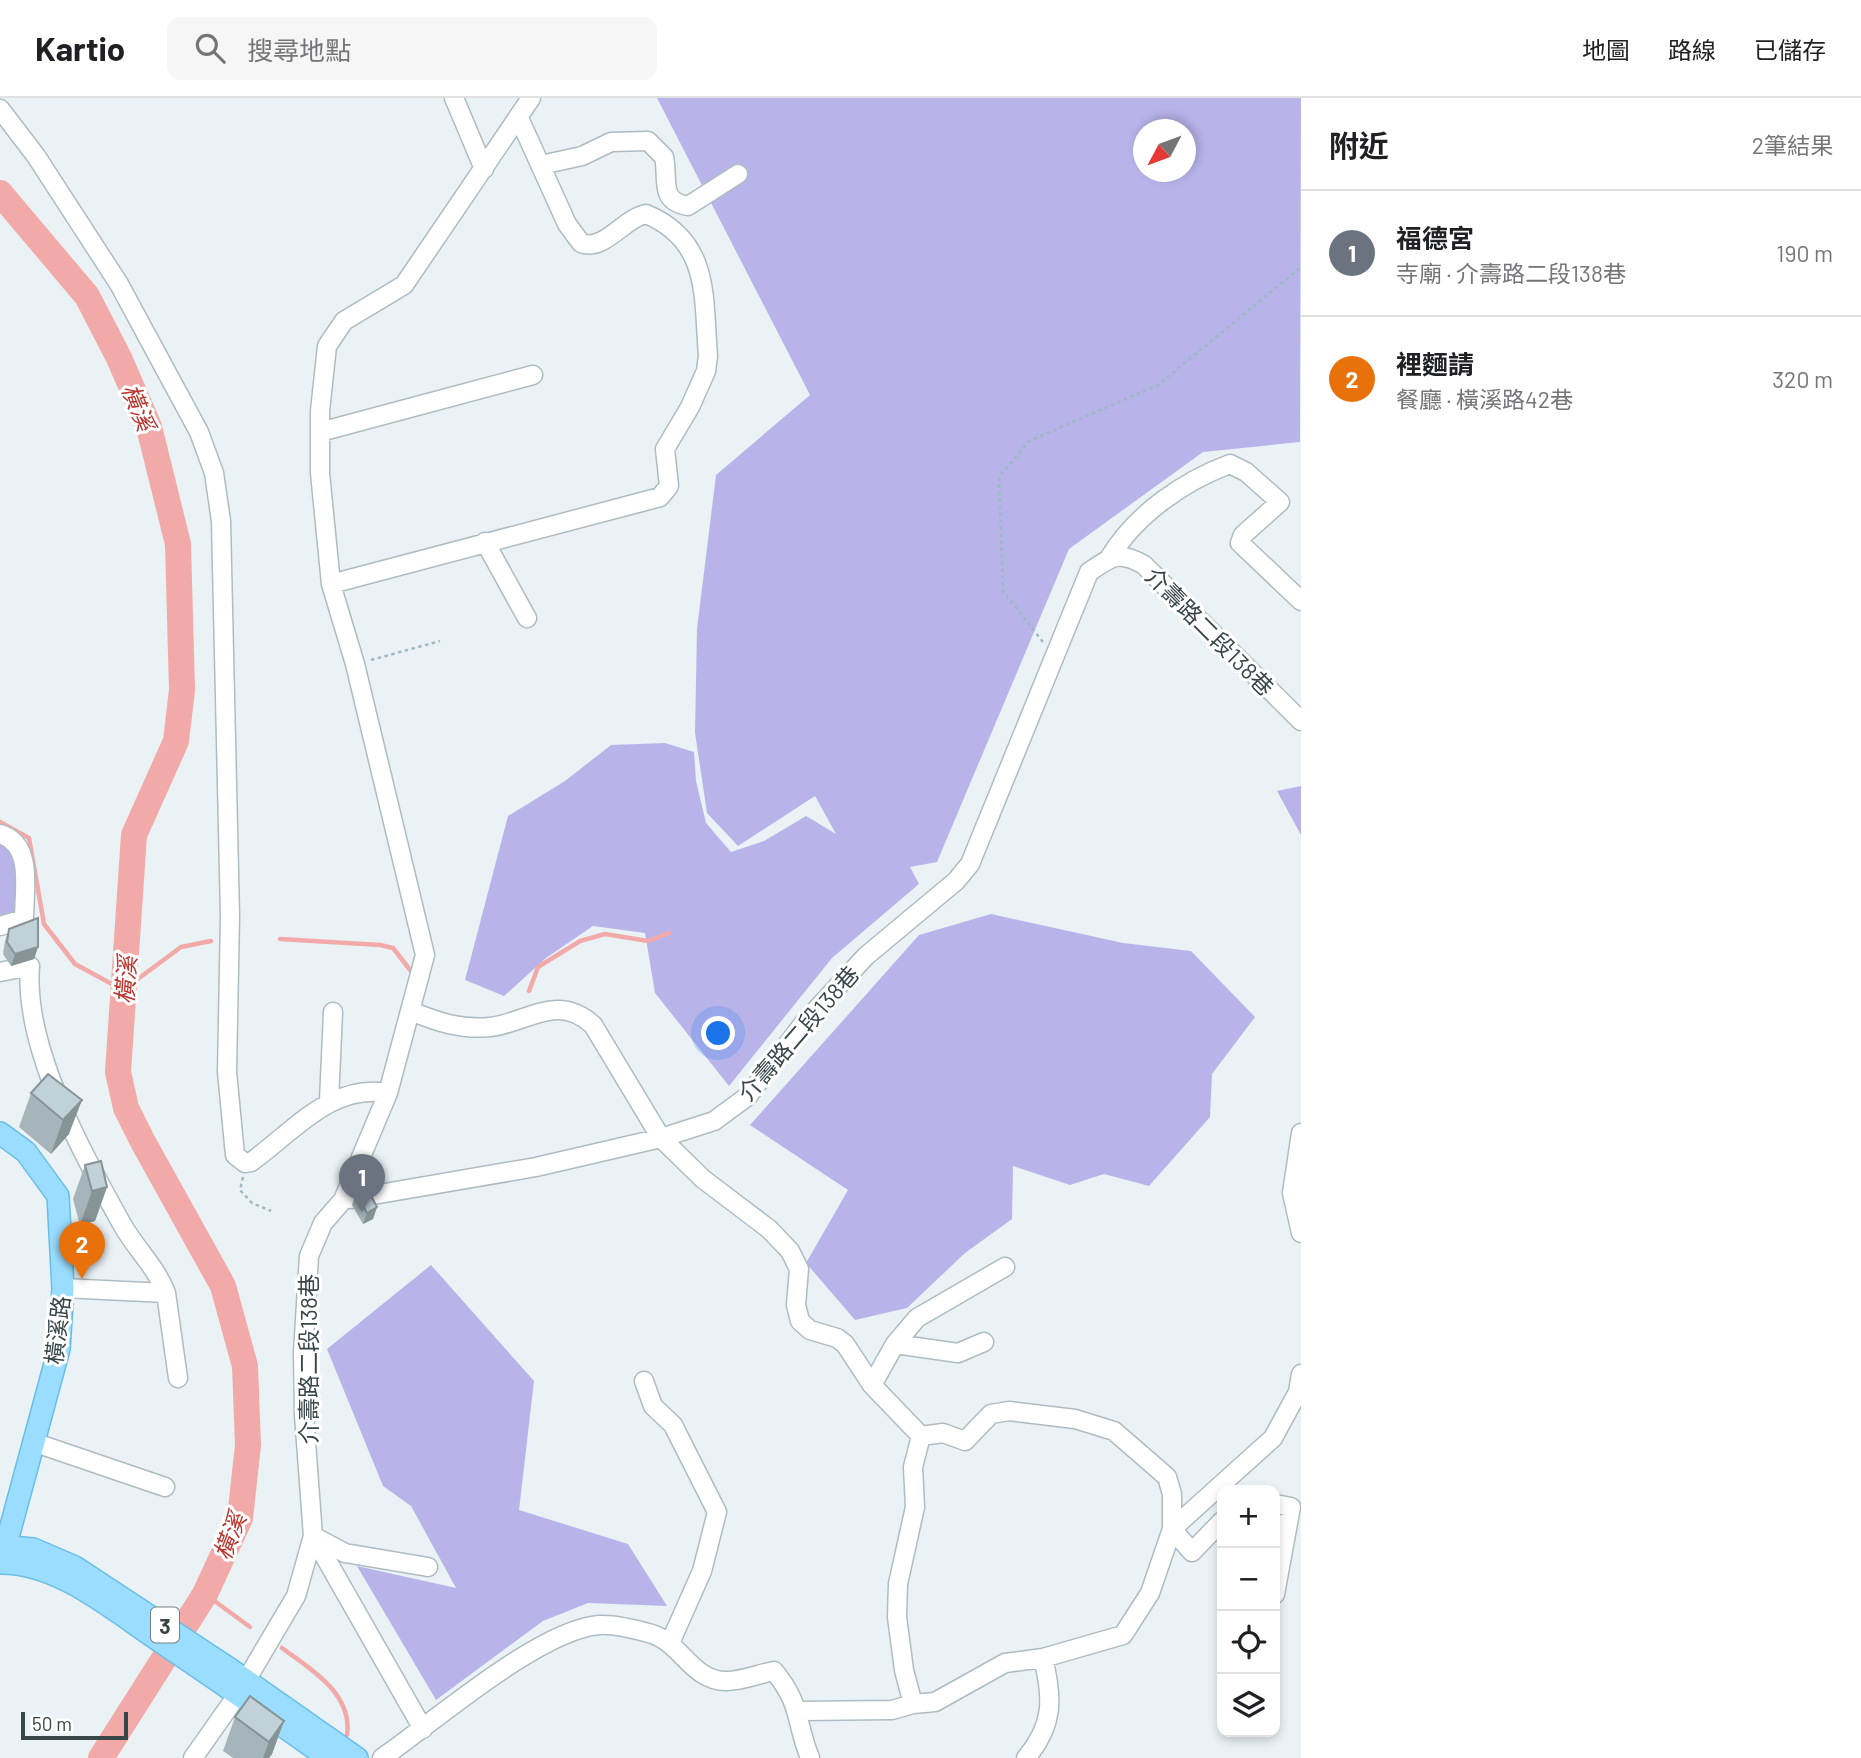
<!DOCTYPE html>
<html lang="zh-TW">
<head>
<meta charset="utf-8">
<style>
	:root { --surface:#fff; --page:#f6f6f6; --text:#202124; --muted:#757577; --line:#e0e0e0; --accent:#b45309 }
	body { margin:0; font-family:Barlow,"Noto Sans TC",sans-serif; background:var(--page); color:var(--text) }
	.controls { position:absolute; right:21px; bottom:21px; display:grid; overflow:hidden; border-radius:14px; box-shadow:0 4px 10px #0003 }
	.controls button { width:63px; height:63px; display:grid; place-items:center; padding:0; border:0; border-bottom:2px solid var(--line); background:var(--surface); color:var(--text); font:35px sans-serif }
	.compass { position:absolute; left:1133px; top:21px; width:63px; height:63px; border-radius:50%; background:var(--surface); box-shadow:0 4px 10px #0003; rotate:229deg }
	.scale { position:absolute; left:21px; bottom:18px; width:107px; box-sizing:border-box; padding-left:7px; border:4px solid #38464a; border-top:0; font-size:19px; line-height:24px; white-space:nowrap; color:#38464a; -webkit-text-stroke:5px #fff; paint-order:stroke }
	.you { position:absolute; left:719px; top:936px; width:24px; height:24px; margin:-18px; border:5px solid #fff; border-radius:50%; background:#1a73e8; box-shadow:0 0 0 10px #1a73e833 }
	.badge { display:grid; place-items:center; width:46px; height:46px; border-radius:50%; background:var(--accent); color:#fff; font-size:23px; font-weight:700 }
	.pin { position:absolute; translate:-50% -58px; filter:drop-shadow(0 2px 4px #0008) }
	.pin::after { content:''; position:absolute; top:37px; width:24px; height:21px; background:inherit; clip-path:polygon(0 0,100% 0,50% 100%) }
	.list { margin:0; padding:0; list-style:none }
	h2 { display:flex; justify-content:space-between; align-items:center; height:91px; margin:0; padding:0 28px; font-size:30px }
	h2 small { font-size:23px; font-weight:400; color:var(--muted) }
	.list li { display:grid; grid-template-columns:46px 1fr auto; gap:21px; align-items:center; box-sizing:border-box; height:126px; padding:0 28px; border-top:2px solid var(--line) }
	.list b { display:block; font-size:26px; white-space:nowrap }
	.list p { margin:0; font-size:23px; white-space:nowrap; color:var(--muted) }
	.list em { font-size:23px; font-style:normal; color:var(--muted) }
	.icon { flex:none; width:38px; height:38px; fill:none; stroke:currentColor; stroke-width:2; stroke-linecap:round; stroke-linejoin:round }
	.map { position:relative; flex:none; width:1301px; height:1660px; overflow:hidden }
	header { display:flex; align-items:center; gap:42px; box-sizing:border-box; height:98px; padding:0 35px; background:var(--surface); border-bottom:2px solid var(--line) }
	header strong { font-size:33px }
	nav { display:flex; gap:38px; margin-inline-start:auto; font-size:24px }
	.search { width:490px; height:63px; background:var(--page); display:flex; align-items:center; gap:18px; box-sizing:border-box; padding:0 24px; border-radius:14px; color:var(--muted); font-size:26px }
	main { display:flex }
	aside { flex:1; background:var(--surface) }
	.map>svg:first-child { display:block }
	.green { fill:#b8b4ea; fill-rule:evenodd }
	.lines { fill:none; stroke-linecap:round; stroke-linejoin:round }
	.stream { stroke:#f2aaa8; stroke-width:4.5 }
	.river { stroke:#f2aaa8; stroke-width:26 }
	.minor-casing { stroke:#adbcc2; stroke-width:21 }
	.major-casing { stroke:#68bee6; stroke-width:24 }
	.path { stroke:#9eb9c4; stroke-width:2.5; stroke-dasharray:3.5 3.5; stroke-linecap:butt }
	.minor { stroke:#fff; stroke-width:18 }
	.major { stroke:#9bddff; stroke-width:21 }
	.wall { fill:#a5b5ba }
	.shaded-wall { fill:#869397 }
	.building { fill:#c0d2d8; stroke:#869397; stroke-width:2 }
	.labels { text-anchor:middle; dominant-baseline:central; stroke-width:6; stroke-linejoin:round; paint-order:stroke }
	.shield { fill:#fff; stroke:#747e80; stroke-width:2 }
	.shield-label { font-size:21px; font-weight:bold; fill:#38464a }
	.street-label { font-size:23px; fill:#38464a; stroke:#fff }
	.water-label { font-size:24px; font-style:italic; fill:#ba352e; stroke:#fff }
</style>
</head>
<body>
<header>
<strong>Kartio</strong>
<div class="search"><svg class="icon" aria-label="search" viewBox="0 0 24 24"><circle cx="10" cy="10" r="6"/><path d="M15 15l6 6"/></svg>搜尋地點</div>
<nav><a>地圖</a><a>路線</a><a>已儲存</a></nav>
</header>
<main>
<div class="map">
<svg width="1301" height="1660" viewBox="0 0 1301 1660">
	<rect width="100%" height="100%" fill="#ebf2f6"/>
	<path class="green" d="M657,0H1301L1300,344L1203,354L1069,451L937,764L910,769L919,786L832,860L729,988L655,895L645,835L593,828L546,860L504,898L465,882L508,718L565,683L611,647L665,645L694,654L696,683L706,725L731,754L764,743L806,718L836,736L815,698L738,748L707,715L695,635L697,531L716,377L810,297ZM1143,32H1185V74H1143Z
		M1301,688V737L1277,693Z
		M0,743L18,759L19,818L0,823Z
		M991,816L1123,845L1191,853L1255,919L1212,976L1210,1019L1149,1088L1104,1076L1070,1087L1013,1068L1012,1121L965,1155L907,1210L855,1222L806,1165L848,1092L750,1027L919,837Z
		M431,1167L534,1283L519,1412L628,1446L667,1508L588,1505L543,1523L436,1602L357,1468L456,1490L411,1408L383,1388L327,1251Z"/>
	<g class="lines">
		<path class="stream" d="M0,724L29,740L44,826L75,866L123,892L181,849L211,843
			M280,841L380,847L393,850L414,877
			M529,893L538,869L580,843L605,836L648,843L669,835
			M205,1496L250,1529
			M282,1550C311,1571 353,1596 347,1637"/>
		<path class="river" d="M0,95L87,198L119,260L149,329L178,446L182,592L176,643L134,737L118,974L126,1010L143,1044L223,1188L245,1268L248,1347L240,1420L205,1496L101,1660"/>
		<g class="minor-casing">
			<path id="minor" d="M454,0L484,71
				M0,11L36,58L119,186L199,334L214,375L221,423L230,818L227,974L235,1057L245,1065L251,1064C293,1034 331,985 388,995
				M541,67L582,58L611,44L648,43L664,59C669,81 658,103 688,108L738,76
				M320,334L533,277
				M485,444L527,520
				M1110,459C1136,416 1184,383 1230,366L1246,374L1280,404L1243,437L1240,445L1301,503
				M331,486L649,402L660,399L669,388L665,351L690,309L706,273L708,258C703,200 711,143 646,116C624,120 604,154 581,145L567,126L519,20
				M0,736C34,746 24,792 24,821L0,828
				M0,874L30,868C23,950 84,1058 123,1128C137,1152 156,1169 166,1195
				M411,913C437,924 462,932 490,929C527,925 557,894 593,927L661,1040L703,1081L769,1131L790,1153L799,1171L796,1207L800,1223L810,1232L837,1240L845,1246L872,1287L921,1338L913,1369L915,1409L898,1486L897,1519L904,1572L913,1606L935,1604L1005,1565L1043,1560C1053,1600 1054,1627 1026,1660
				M329,1003L333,914
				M1301,1035L1292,1095L1301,1135
				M350,1101L536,1069L661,1040L714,1023L748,998L803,926L866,858L956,783L970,766L1089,474C1111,459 1119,452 1144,467L1301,623
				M63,1190L166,1195L178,1280
				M895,1246L958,1255L984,1244
				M644,1283L653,1308L673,1327L717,1414L702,1473L670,1545
				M872,1287L895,1246L917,1220L1005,1169
				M921,1338L943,1335L965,1343L991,1316L1009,1313L1075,1321L1114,1333L1167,1379L1172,1396V1431L1192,1454L1222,1423
				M33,1344L165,1389
				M1275,1406L1291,1409L1275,1496
				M313,1438L423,1631
				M313,1438L345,1455L428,1469
				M1043,1560L1123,1537L1150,1495L1172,1431L1273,1340L1298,1294L1301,1276
				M799,1613L892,1612L913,1606
				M193,1660L238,1596L296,1498L313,1438L304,1317L303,1254L309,1158L323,1125L343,1102L388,995L425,857L355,566L331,486L320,375V313L327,248L344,223L404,187L531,0
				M382,1660C434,1624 539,1532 599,1527C614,1526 638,1532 652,1536C681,1545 693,1584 727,1583C741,1583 759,1576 774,1573C802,1607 795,1623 810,1660"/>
		</g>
		<g class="major-casing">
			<path id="major" d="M0,1035L26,1054L58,1098L63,1190L59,1251L1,1465
				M0,1448L33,1451L75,1469L230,1571L357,1660
				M0,1465C59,1464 114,1513 161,1544C217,1582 272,1620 328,1660"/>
		</g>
		<path class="path" d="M1043,544L1003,493L999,379L1029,343L1158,287L1301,169
			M371,562L440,543
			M243,1079L240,1092L252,1105L271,1113"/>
		<use href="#minor" class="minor"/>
		<use href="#major" class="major"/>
	</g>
	<path class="wall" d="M9,831L38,849L34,861L11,868L3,856L5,843Z
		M48,976L69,1036L51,1056L19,1029L31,995Z
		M85,1067L107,1089L95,1123L80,1127L73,1101Z
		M356,1095L377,1109L373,1121L363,1126L352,1107Z
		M235,1619L284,1623L272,1656L269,1660H233L223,1653Z"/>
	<path class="shaded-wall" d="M38,849L34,861L11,868L15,856Z
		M82,1002L69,1036L51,1056L63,1022Z
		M107,1089L95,1123L80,1127L92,1093Z
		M377,1109L373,1121L363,1126L367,1115Z
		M284,1623L272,1656L269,1660H263L269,1644Z"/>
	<path class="building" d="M38,820V849L15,856L7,844L9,831Z
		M48,976L82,1002L63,1022L31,995Z
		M101,1063L107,1089L92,1093L85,1067Z
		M366,1089L377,1109L367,1115L356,1095Z
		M250,1598L284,1623L269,1644L235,1619Z"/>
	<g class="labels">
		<rect class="shield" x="151" y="1509.5" width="28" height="35" rx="5"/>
		<g class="shield-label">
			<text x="165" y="1527">3</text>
		</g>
		<g class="street-label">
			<text transform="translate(1210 533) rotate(45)">介壽路二段138巷</text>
			<text transform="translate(798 935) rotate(-49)">介壽路二段138巷</text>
			<text transform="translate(57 1232) rotate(-83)">橫溪路</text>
			<text transform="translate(308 1261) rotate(-90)">介壽路二段138巷</text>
		</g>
		<g class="water-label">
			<text transform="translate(139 309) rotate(68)">橫溪</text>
			<text transform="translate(125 882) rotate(-86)">橫溪</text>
			<text transform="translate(229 1438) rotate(-69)">橫溪</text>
		</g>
	</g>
</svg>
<div class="controls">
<button>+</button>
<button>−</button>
<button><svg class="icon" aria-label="locate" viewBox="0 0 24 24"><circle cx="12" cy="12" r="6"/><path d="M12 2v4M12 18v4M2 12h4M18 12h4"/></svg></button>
<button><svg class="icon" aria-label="layers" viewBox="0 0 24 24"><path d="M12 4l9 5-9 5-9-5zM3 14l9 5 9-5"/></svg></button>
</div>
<svg class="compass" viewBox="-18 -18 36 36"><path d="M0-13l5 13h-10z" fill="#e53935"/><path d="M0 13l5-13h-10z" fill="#757577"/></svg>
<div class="scale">50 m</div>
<div class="you"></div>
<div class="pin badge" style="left:362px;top:1114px;background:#6b7280">1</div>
<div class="pin badge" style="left:82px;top:1181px;background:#e8710a">2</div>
</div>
<aside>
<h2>附近<small>2筆結果</small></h2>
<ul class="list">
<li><span class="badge" style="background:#6b7280">1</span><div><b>福德宮</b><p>寺廟 · 介壽路二段138巷</p></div><em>190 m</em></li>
<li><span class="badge" style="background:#e8710a">2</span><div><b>裡麵請</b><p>餐廳 · 橫溪路42巷</p></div><em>320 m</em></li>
</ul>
</aside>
</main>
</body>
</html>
